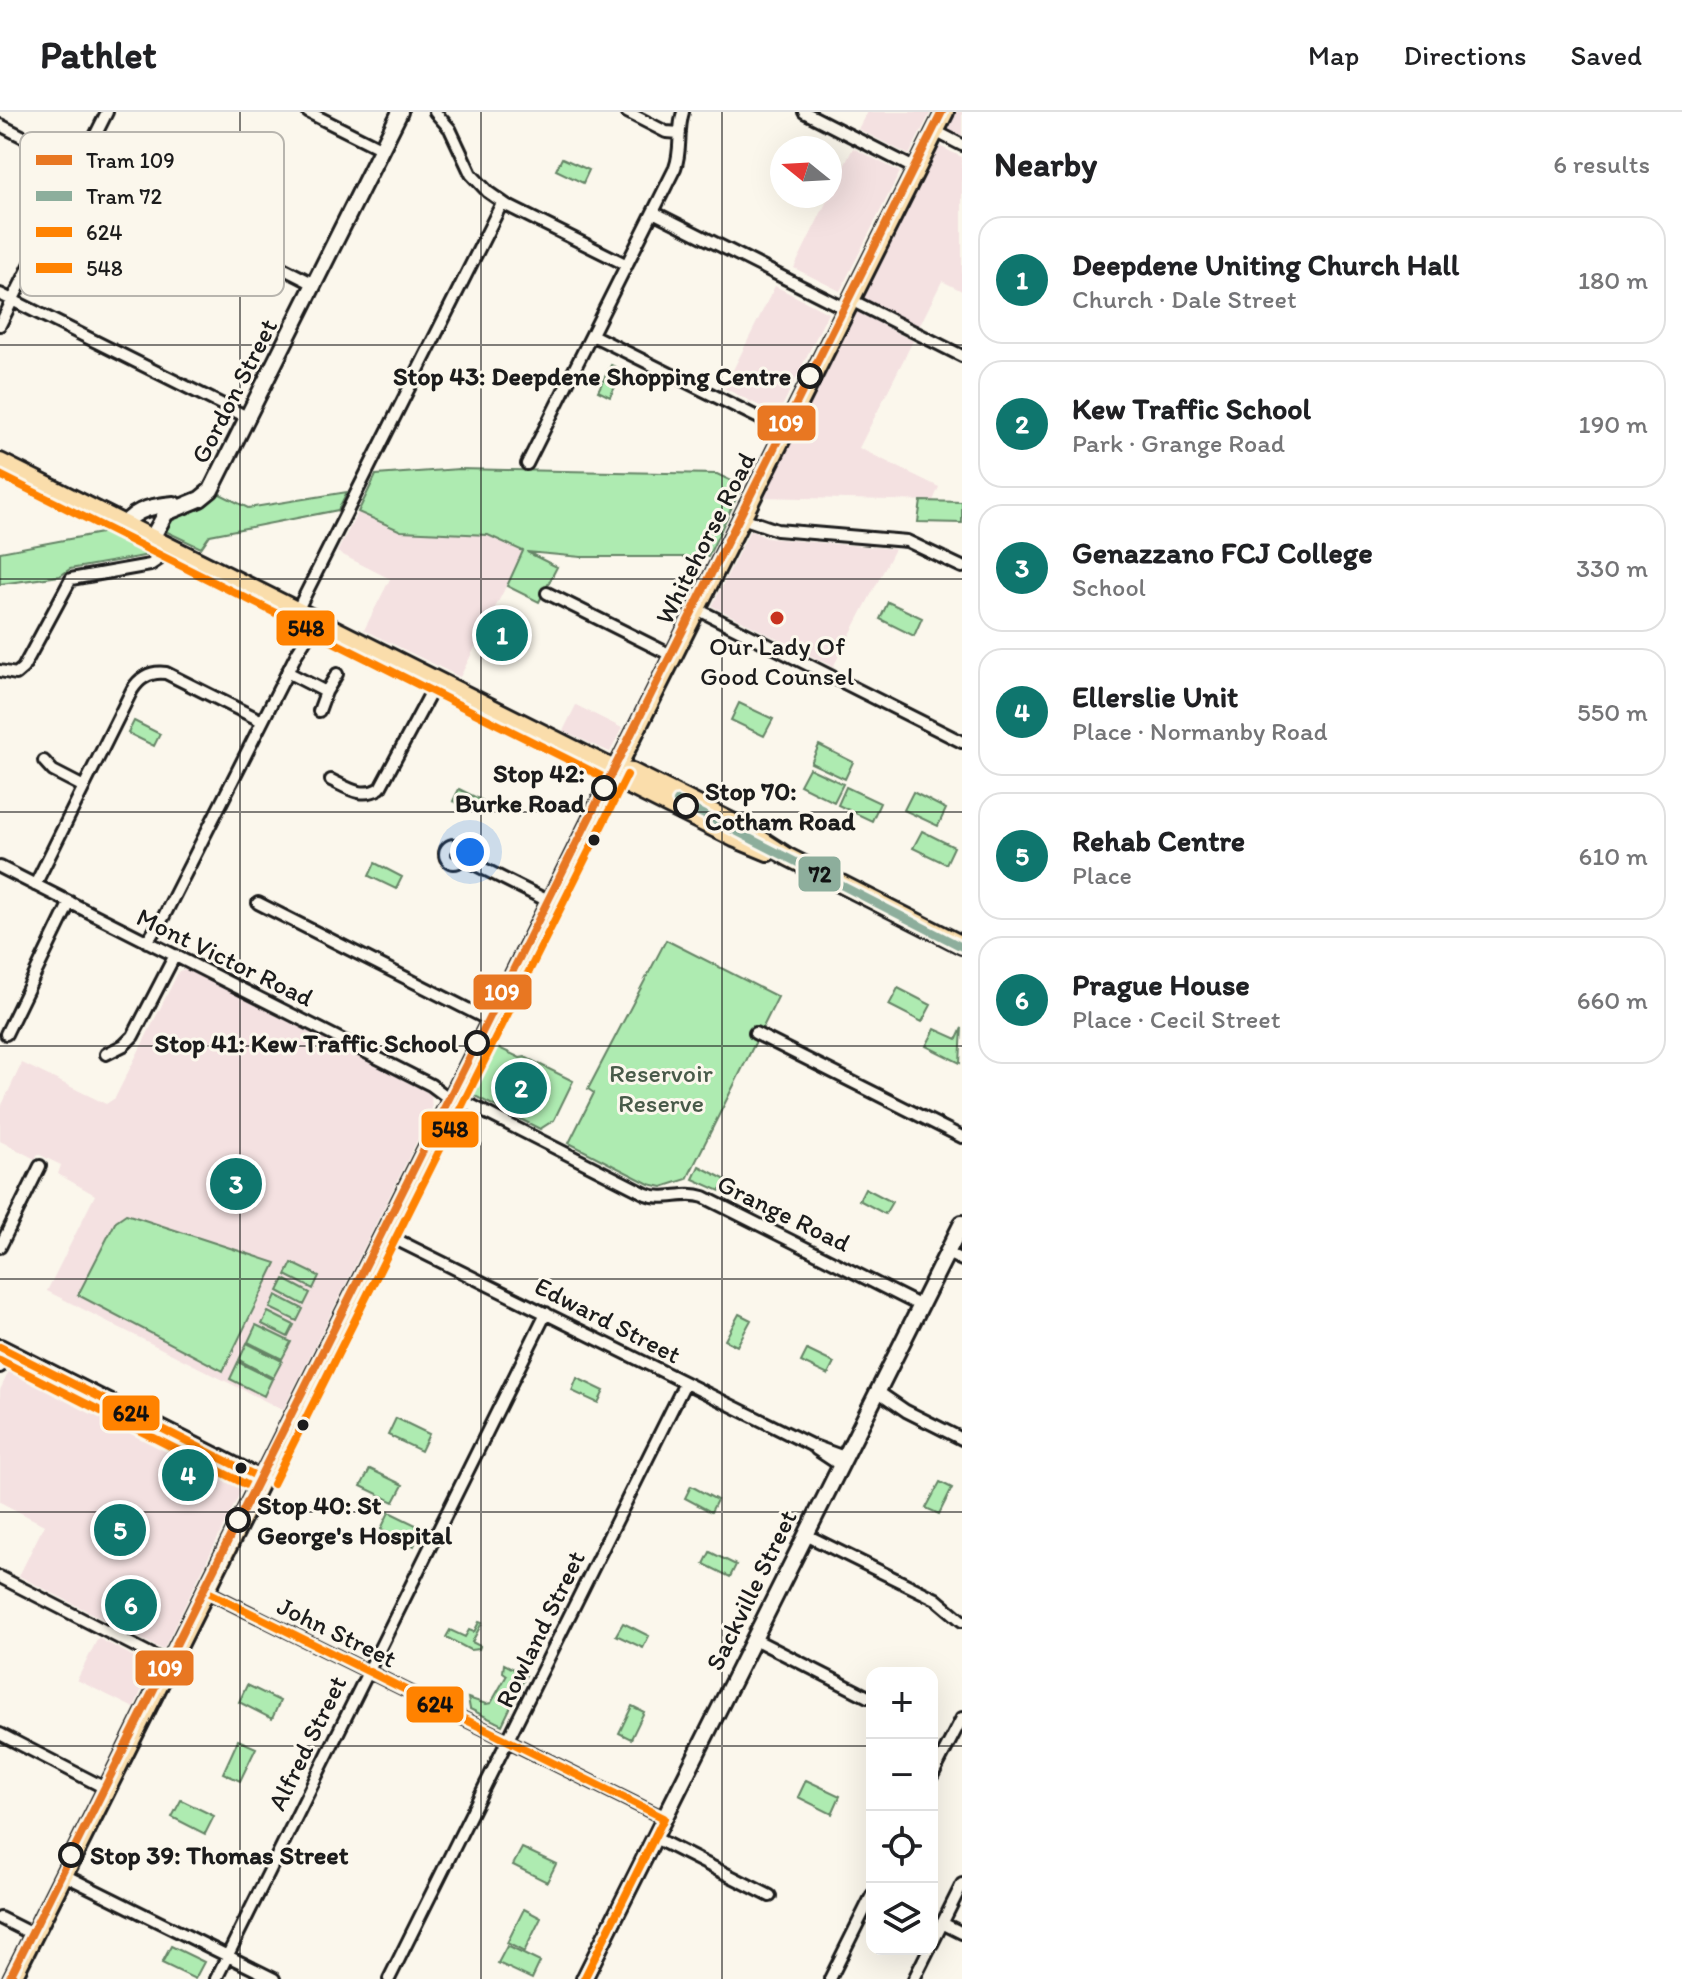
<!DOCTYPE html>
<html lang="en">
<head>
<meta charset="utf-8">
<style>
	:root { --surface:#fff; --page:#f2f2f2; --text:#202124; --muted:#757577; --line:#e0e0e0; --accent:#0f766e }
	body { margin:0; font-family:Itim,sans-serif; background:var(--page); color:var(--text) }
	.controls { position:absolute; right:24px; bottom:24px; display:grid; overflow:hidden; border-radius:16px; box-shadow:0 8px 32px #0002 }
	.controls button { width:72px; height:72px; display:grid; place-items:center; padding:0; border:0; border-bottom:2px solid var(--line); background:var(--surface); color:var(--text); font:40px sans-serif }
	.compass { position:absolute; left:770px; top:24px; width:72px; height:72px; border-radius:50%; background:var(--surface); box-shadow:0 8px 32px #0002; rotate:288deg }
	.you { position:absolute; left:470px; top:740px; width:28px; height:28px; margin:-20px; border:6px solid #fff; border-radius:50%; background:#1a73e8; box-shadow:0 0 0 12px #1a73e833 }
	.badge { display:grid; place-items:center; width:52px; height:52px; border-radius:50%; background:var(--accent); color:#fff; font-size:26px; font-weight:700 }
	.pin { position:absolute; translate:-50% -50%; border:4px solid #fff; box-shadow:0 2px 8px #0006 }
	.list { margin:0; padding:0; list-style:none }
	h2 { display:flex; justify-content:space-between; align-items:center; height:104px; margin:0; padding:0 32px; font-size:34px }
	h2 small { font-size:26px; font-weight:400; color:var(--muted) }
	.list li { display:grid; grid-template-columns:52px 1fr auto; gap:24px; align-items:center; box-sizing:border-box; height:128px; margin:0 16px 16px; padding:0 16px; border:2px solid var(--line); border-radius:24px }
	.list b { display:block; font-size:30px; white-space:nowrap }
	.list p { margin:0; font-size:26px; white-space:nowrap; color:var(--muted) }
	.list em { font-size:26px; font-style:normal; color:var(--muted) }
	.icon { flex:none; width:44px; height:44px; fill:none; stroke:currentColor; stroke-width:2; stroke-linecap:round; stroke-linejoin:round }
	.map { position:relative; flex:none; width:962px; height:1867px; overflow:hidden }
	header { display:flex; align-items:center; gap:48px; box-sizing:border-box; height:112px; padding:0 40px; background:var(--surface); border-bottom:2px solid var(--line) }
	header strong { font-size:38px }
	nav { display:flex; gap:44px; margin-inline-start:auto; font-size:28px }
	main { display:flex }
	aside { flex:1; background:var(--surface) }
	.map>svg:first-child { display:block }
	.built { fill:#f4e1e1 }
	.green { fill:#aeebb1; stroke:#658466; stroke-width:2 }
	.lines { fill:none; stroke-linecap:round; stroke-linejoin:round }
	.street-casing { stroke:#1c1c1c; stroke-width:16 }
	.secondary-casing { stroke:#1c1c1c; stroke-width:20 }
	.primary-casing { stroke:#1c1c1c; stroke-width:22 }
	.street { stroke:#fbf7ec; stroke-width:10 }
	.secondary { stroke:#fbf7ec; stroke-width:14 }
	.primary { stroke:#faddab; stroke-width:16 }
	.bus-1-casing { stroke:#fbf7ec; stroke-width:14 }
	.bus-2-casing { stroke:#fbf7ec; stroke-width:14 }
	.bus-1 { stroke:#ff8200; stroke-width:8 }
	.bus-2 { stroke:#ff8200; stroke-width:8 }
	.tram-1-casing { stroke:#fbf7ec; stroke-width:14 }
	.tram-2-casing { stroke:#fbf7ec; stroke-width:14 }
	.tram-1 { stroke:#e87722; stroke-width:8 }
	.tram-2 { stroke:#8dae9c; stroke-width:8 }
	.grid { fill:none; stroke:#1c1c1c; stroke-width:2; stroke-opacity:0.55 }
	.stop-dot { fill:#fbf7ec; stroke:#1c1c1c; stroke-width:4 }
	.poi-dot { fill:#c8321e; stroke:#fbf7ec; stroke-width:3 }
	.bus-dot { fill:#1c1c1c; stroke:#fbf7ec; stroke-width:3 }
	.labels { text-anchor:middle; dominant-baseline:central; stroke-width:6; stroke-linejoin:round; paint-order:stroke }
	.stop-label { font-size:26px; font-weight:bold; fill:#1c1c1c; stroke:#fbf7ec; text-anchor:end }
	.street-label { font-size:26px; fill:#1c1c1c; stroke:#fbf7ec }
	.poi-label { font-size:26px; fill:#1c1c1c; stroke:#fbf7ec }
	.park-label { font-size:26px; fill:#485a49; stroke:#fbf7ec }
	.key { fill:#fbf7ec; stroke:#b8b5ae; stroke-width:2 }
	.key-label { font-size:22px; fill:#1c1c1c }
	.line-badge { stroke:#fbf7ec; stroke-width:3 }
	.badge-label { font-size:22px; text-anchor:middle; font-weight:bold; fill:#fff }
	.pale-badge-label { font-size:22px; text-anchor:middle; font-weight:bold; fill:#111 }
</style>
</head>
<body>
<header>
<strong>Pathlet</strong>
<nav><a>Map</a><a>Directions</a><a>Saved</a></nav>
</header>
<main>
<div class="map">
<svg width="962" height="1867" viewBox="0 0 962 1867">
	<rect width="100%" height="100%" fill="#fbf7ec"/>
	<filter id="ink" filterUnits="userSpaceOnUse"><feTurbulence type="fractalNoise" baseFrequency=".0125" numOctaves="2"/><feDisplacementMap in="SourceGraphic" scale="16" xChannelSelector="R" yChannelSelector="G"/><feConvolveMatrix kernelMatrix="1 2 1 2 8 2 1 2 1" color-interpolation-filters="sRGB"/></filter>
	<g filter="url(#ink)">
		<path class="built" d="M867,0H931L909,43L858,17Z
			M955,0H962V24L946,16Z
			M939,34L962,45V179L942,169L919,215L862,186Z
			M853,36L900,60L840,179L794,156Z
			M775,174L828,201L778,303L724,276Z
			M855,199L913,229L859,336L939,375L933,389L761,385Z
			M358,400L401,419L488,423L524,439L460,565L364,518L390,467L337,440Z
			M750,418L767,426L895,437L833,555L712,494Z
			M576,593L622,616L610,640L563,619Z
			M185,857L431,982L432,999L283,1298L47,1179L95,1083L58,1062L61,1053L38,1042L35,1047L0,1029V997L22,951L106,992L115,986L179,859Z
			M13,1251L246,1369L163,1538L19,1464L44,1413L0,1390V1278Z
			M98,1526L152,1554L134,1596L77,1568Z"/>
		<path class="green" d="M562,46L589,58L583,71L556,58Z
			M611,253L623,259L610,285L598,279Z
			M459,357L717,362L742,374L708,445H581L527,440L557,455L539,490L507,474L523,439L488,423L401,419L358,400L376,363Z
			M216,380L248,396L347,380L338,398L210,423L201,436L161,417L168,404L196,397Z
			M921,389L962,390V411L918,410Z
			M104,416L155,442L70,457L60,464L0,472V440L101,421Z
			M888,490L922,506L914,524L880,507Z
			M739,591L773,607L764,624L731,608Z
			M134,609L160,622L154,634L128,621Z
			M819,633L853,650L845,667L811,651Z
			M809,656L843,672L834,690L800,673Z
			M846,675L880,691L872,709L838,693Z
			M459,677L485,690L479,702L453,689Z
			M913,680L946,697L938,714L904,698Z
			M922,719L954,735L946,752L913,736Z
			M375,751L402,765L396,777L369,764Z
			M666,828L778,885L687,1067L662,1075L649,1072L569,1031L594,981L588,977Z
			M898,876L931,893L922,910L889,893Z
			M962,916L960,951L926,934L935,917L957,927Z
			M493,933L520,946L525,945L573,969L554,1008L540,1017L469,981Z
			M699,1054L726,1068L720,1079L693,1067Z
			M865,1076L892,1090L885,1102L859,1088Z
			M126,1102L276,1151L223,1259L78,1183L116,1109Z
			M292,1151L319,1164L313,1177L286,1163Z
			M284,1167L310,1181L304,1193L278,1179Z
			M276,1183L303,1197L297,1209L270,1196Z
			M268,1200L294,1213L288,1225L262,1212Z
			M739,1202L751,1208L737,1234L725,1228Z
			M256,1213L291,1230L282,1247L248,1230Z
			M247,1231L282,1249L273,1266L239,1248Z
			M807,1238L834,1251L828,1263L801,1250Z
			M238,1250L272,1267L264,1284L230,1267Z
			M577,1266L604,1279L598,1291L572,1279Z
			M396,1306L429,1322L421,1339L388,1323Z
			M370,1357L403,1373L394,1390L361,1374Z
			M940,1370L952,1376L939,1402L926,1396Z
			M691,1374L717,1388L711,1400L685,1386Z
			M389,1400L422,1416L414,1434L381,1417Z
			M710,1440L736,1453L730,1465L704,1452Z
			M479,1510L482,1511L472,1530L480,1534L479,1537L470,1538L446,1525L450,1518L465,1525L469,1518L474,1520Z
			M623,1511L649,1524L643,1536L616,1523Z
			M504,1552L526,1563L502,1613L470,1597L468,1586L486,1592L491,1591L507,1563L503,1560Z
			M247,1573L280,1589L272,1607L239,1590Z
			M632,1594L644,1600L631,1627L619,1621Z
			M238,1628L256,1636L240,1669L223,1661Z
			M806,1668L840,1684L832,1702L798,1685Z
			M181,1688L214,1704L205,1722L172,1705Z
			M522,1736L556,1752L547,1770L513,1753Z
			M524,1797L541,1806L524,1840L507,1831Z
			M171,1834L204,1850L195,1867L162,1851Z
			M507,1834L540,1850L532,1867L498,1851Z"/>
		<g class="lines">
			<g class="street-casing">
				<path id="street" d="M308,0L382,37
					M435,0L450,17L471,62L488,80L508,94L627,153
					M627,0L666,20L680,21
					M804,0L916,57
					M0,13L314,172
					M935,19L962,33
					M653,100L846,197
					M0,182L247,305
					M851,188L962,244
					M0,213L107,0
					M592,223L785,319
					M527,352L675,56C682,38 677,19 683,0
					M742,406L777,418L907,429L962,455
					M547,481L673,544
					M697,497L962,630
					M297,499L502,91
					M0,559L16,562L23,556L71,467L150,453L159,447L164,432
					M287,560L326,580
					M319,599L326,580L337,562
					M44,649L53,659L84,675
					M331,668C348,676 362,687 380,676L437,569
					M445 742a9 9 0 1 1 18 0a9 9 0 1 1-18 0Z
					M462,746L550,790
					M0,755L431,973L451,988
					M35,773L132,578C140,565 151,559 166,561L262,609
					M258,791L491,909
					M147,830L164,804L297,541L317,509
					M755,921L962,1025
					M6,922L70,790
					M106,942L124,933L133,924L175,843
					M453,984L646,1082C666,1090 684,1078 704,1085L921,1194
					M385,1122L811,1333L844,1345
					M0,1135L40,1054
					M947,1141L962,1148
					M0,1255L8,1239
					M877,1279L906,1299L962,1327
					M816,1337L840,1353
					M806,1423L936,1487L962,1509
					M0,1465L170,1552
					M206,1479L664,1706
					M754,1527L868,1585
					M0,1622L107,1677
					M932,1664L962,1606
					M655,1726L770,1784
					M64,1763L274,1867
					M0,1806L34,1823
					M942,1811L962,1821
					M932,1832L962,1772
					M216,1867L546,1201
					M389,1867L685,1271
					M830,1867L872,1783
					M914,1867L929,1837"/>
			</g>
			<g class="secondary-casing">
				<path id="secondary" d="M125,412C137,396 155,394 174,392
					M152,426L166,401L200,387L211,378L400,0
					M0,1235L262,1367
					M584,1867L962,1111"/>
			</g>
			<g class="primary-casing">
				<path id="primary" d="M0,350L616,658L632,660L740,714L788,745L962,833
					M616,658L630,674L734,726L768,740
					M12,1867L945,0"/>
			</g>
			<use href="#street" class="street"/>
			<use href="#secondary" class="secondary"/>
			<use href="#primary" class="primary"/>
			<g class="bus-1-casing">
				<path id="bus-1" d="M0,1235L262,1367
					M206,1479L664,1706
					M206,1479L262,1367
					M584,1867L664,1706"/>
			</g>
			<g class="bus-2-casing">
				<path id="bus-2" d="M0,363L611,669
					M0,1248L257,1378
					M273,1372L627,663"/>
			</g>
			<use href="#bus-1" class="bus-1"/>
			<use href="#bus-2" class="bus-2"/>
			<g class="tram-1-casing">
				<path id="tram-1" d="M9,1867L942,0"/>
			</g>
			<g class="tram-2-casing">
				<path id="tram-2" d="M677,689L962,835"/>
			</g>
			<use href="#tram-1" class="tram-1"/>
			<use href="#tram-2" class="tram-2"/>
		</g>
	</g>
	<path class="grid" d="M240,0V1867M481,0V1867M722,0V1867M0,233H962M0,467H962M0,700H962M0,934H962M0,1167H962M0,1400H962M0,1634H872M932,1634H962"/>
	<g class="stop-dot">
		<circle cx="810" cy="264" r="11"/>
		<circle cx="604" cy="676" r="11"/>
		<circle cx="686" cy="694" r="11"/>
		<circle cx="477" cy="931" r="11"/>
		<circle cx="238" cy="1408" r="11"/>
		<circle cx="71" cy="1743" r="11"/>
	</g>
	<circle class="poi-dot" cx="777" cy="506" r="8"/>
	<g class="bus-dot">
		<circle cx="594" cy="728" r="7"/>
		<circle cx="303" cy="1313" r="7"/>
		<circle cx="241" cy="1356" r="7"/>
	</g>
	<g class="labels">
		<g class="stop-label">
			<text x="791" y="264">Stop 43: Deepdene Shopping Centre</text>
			<text x="585" y="661">Stop 42:<tspan x="585" dy="30">Burke Road</tspan></text>
			<text x="705" y="679" text-anchor="start">Stop 70:<tspan x="705" dy="30">Cotham Road</tspan></text>
			<text x="458" y="931">Stop 41: Kew Traffic School</text>
			<text x="257" y="1393" text-anchor="start">Stop 40: St<tspan x="257" dy="30">George's Hospital</tspan></text>
			<text x="90" y="1743" text-anchor="start">Stop 39: Thomas Street</text>
		</g>
		<g class="street-label">
			<text transform="translate(234 279) rotate(-63)">Gordon Street</text>
			<text transform="translate(705 426) rotate(-63)">Whitehorse Road</text>
			<text transform="translate(225 845) rotate(26)">Mont Victor Road</text>
			<text transform="translate(784 1101) rotate(26)">Grange Road</text>
			<text transform="translate(608 1208) rotate(27)">Edward Street</text>
			<text transform="translate(751 1478) rotate(-64)">Sackville Street</text>
			<text transform="translate(540 1517) rotate(-64)">Rowland Street</text>
			<text transform="translate(337 1520) rotate(26)">John Street</text>
			<text transform="translate(307 1631) rotate(-64)">Alfred Street</text>
		</g>
		<g class="poi-label">
			<text x="777" y="534">Our Lady Of<tspan x="777" dy="30">Good Counsel</tspan></text>
		</g>
		<g class="park-label">
			<text x="661" y="961">Reservoir<tspan x="661" dy="30">Reserve</tspan></text>
		</g>
	</g>
	<rect x="20" y="20" width="264" height="164" rx="12" class="key"/>
	<rect x="36" y="43" width="36" height="10" fill="#e87722"/>
	<rect x="36" y="79" width="36" height="10" fill="#8dae9c"/>
	<rect x="36" y="115" width="36" height="10" fill="#ff8200"/>
	<rect x="36" y="151" width="36" height="10" fill="#ff8200"/>
	<g class="key-label">
		<text x="86" y="56">Tram 109</text>
		<text x="86" y="92">Tram 72</text>
		<text x="86" y="128">624</text>
		<text x="86" y="164">548</text>
	</g>
	<g class="line-badge">
		<rect x="756" y="292" width="61" height="38" rx="8" fill="#e87722"/>
		<rect x="275" y="497" width="61" height="38" rx="8" fill="#ff8200"/>
		<rect x="797" y="743" width="45" height="38" rx="8" fill="#8dae9c"/>
		<rect x="472" y="861" width="61" height="38" rx="8" fill="#e87722"/>
		<rect x="420" y="998" width="60" height="39" rx="8" fill="#ff8200"/>
		<rect x="101" y="1282" width="60" height="38" rx="8" fill="#ff8200"/>
		<rect x="134" y="1537" width="61" height="38" rx="8" fill="#e87722"/>
		<rect x="405" y="1573" width="60" height="39" rx="8" fill="#ff8200"/>
	</g>
	<g class="badge-label">
		<text x="786" y="319">109</text>
		<text x="502" y="888">109</text>
		<text x="165" y="1564">109</text>
	</g>
	<g class="pale-badge-label">
		<text x="306" y="524">548</text>
		<text x="820" y="770">72</text>
		<text x="450" y="1025">548</text>
		<text x="131" y="1309">624</text>
		<text x="435" y="1600">624</text>
	</g>
</svg>
<div class="controls">
<button>+</button>
<button>−</button>
<button><svg class="icon" aria-label="locate" viewBox="0 0 24 24"><circle cx="12" cy="12" r="6"/><path d="M12 2v4M12 18v4M2 12h4M18 12h4"/></svg></button>
<button><svg class="icon" aria-label="layers" viewBox="0 0 24 24"><path d="M12 4l9 5-9 5-9-5zM3 14l9 5 9-5"/></svg></button>
</div>
<svg class="compass" viewBox="-18 -18 36 36"><path d="M0-13l5 13h-10z" fill="#e53935"/><path d="M0 13l5-13h-10z" fill="#757577"/></svg>
<div class="you"></div>
<div class="pin badge" style="left:502px;top:523px">1</div>
<div class="pin badge" style="left:521px;top:976px">2</div>
<div class="pin badge" style="left:236px;top:1072px">3</div>
<div class="pin badge" style="left:188px;top:1363px">4</div>
<div class="pin badge" style="left:120px;top:1418px">5</div>
<div class="pin badge" style="left:131px;top:1493px">6</div>
</div>
<aside>
<h2>Nearby<small>6 results</small></h2>
<ul class="list">
<li><span class="badge">1</span><div><b>Deepdene Uniting Church Hall</b><p>Church · Dale Street</p></div><em>180 m</em></li>
<li><span class="badge">2</span><div><b>Kew Traffic School</b><p>Park · Grange Road</p></div><em>190 m</em></li>
<li><span class="badge">3</span><div><b>Genazzano FCJ College</b><p>School</p></div><em>330 m</em></li>
<li><span class="badge">4</span><div><b>Ellerslie Unit</b><p>Place · Normanby Road</p></div><em>550 m</em></li>
<li><span class="badge">5</span><div><b>Rehab Centre</b><p>Place</p></div><em>610 m</em></li>
<li><span class="badge">6</span><div><b>Prague House</b><p>Place · Cecil Street</p></div><em>660 m</em></li>
</ul>
</aside>
</main>
</body>
</html>
